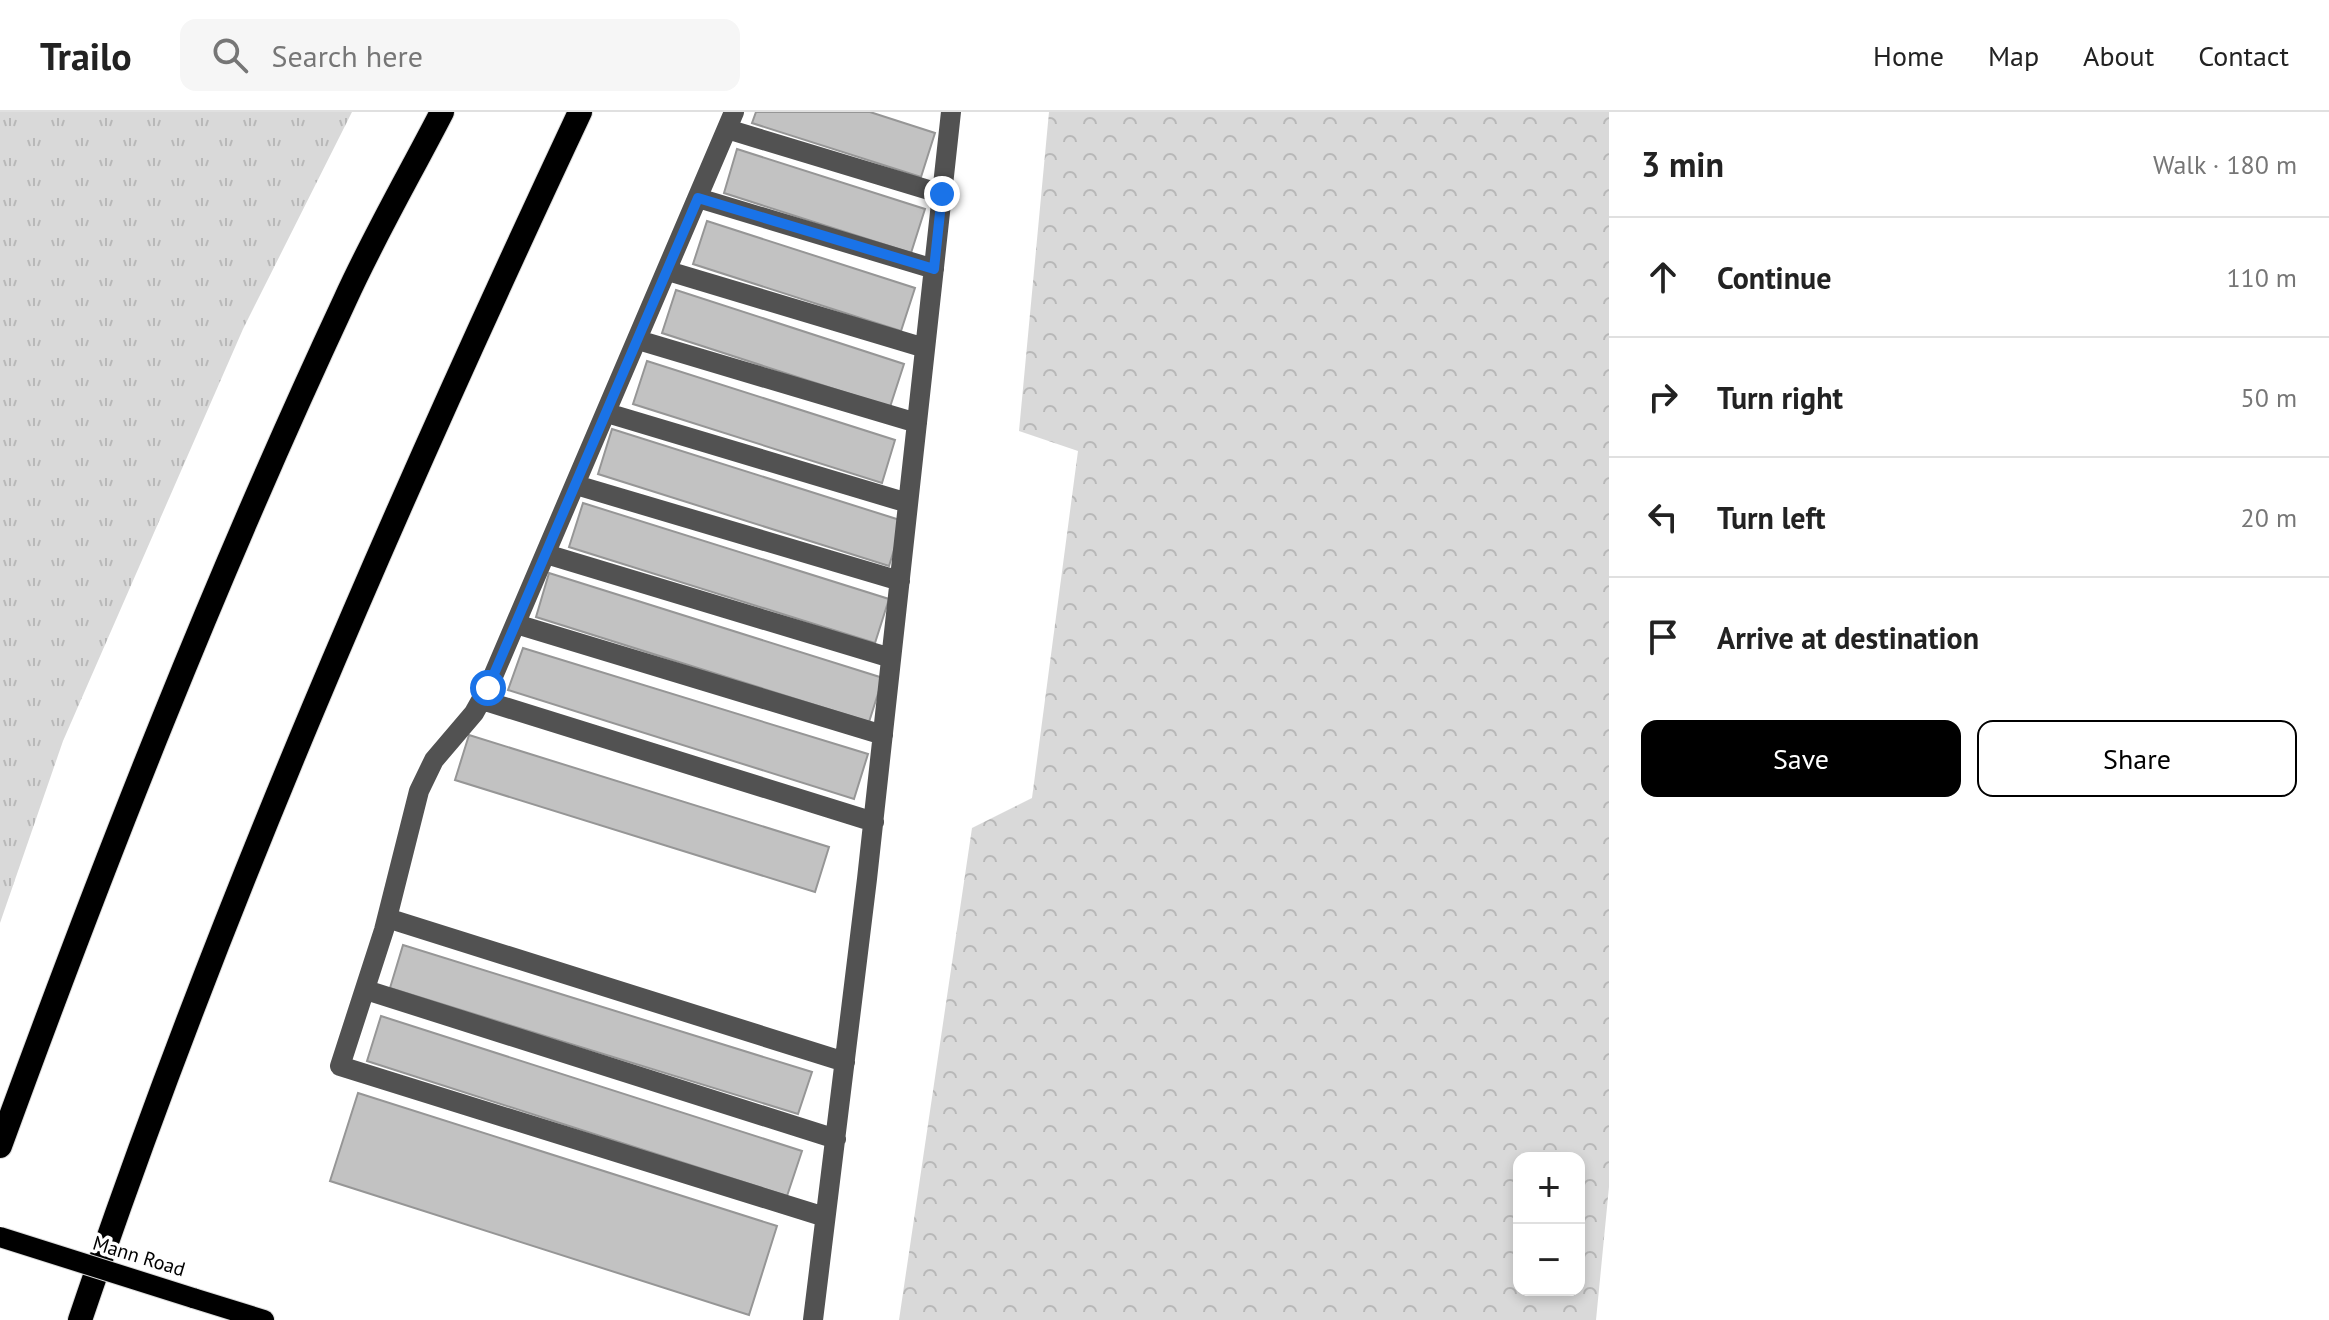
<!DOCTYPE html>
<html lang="en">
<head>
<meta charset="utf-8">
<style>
	:root { --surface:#fff; --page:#f6f6f6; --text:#222; --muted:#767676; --line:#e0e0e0; --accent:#000 }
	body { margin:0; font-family:"PT Sans",sans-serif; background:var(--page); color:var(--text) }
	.controls { position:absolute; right:24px; bottom:24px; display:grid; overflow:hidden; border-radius:16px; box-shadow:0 4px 12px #0003 }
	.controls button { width:72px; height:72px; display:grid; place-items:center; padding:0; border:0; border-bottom:2px solid var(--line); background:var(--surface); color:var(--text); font:40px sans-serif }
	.stop { position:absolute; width:24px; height:24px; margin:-18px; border:6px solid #1a73e8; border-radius:50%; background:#fff }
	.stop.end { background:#1a73e8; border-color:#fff; box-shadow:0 2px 8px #0008 }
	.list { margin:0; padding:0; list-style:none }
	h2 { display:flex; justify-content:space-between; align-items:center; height:104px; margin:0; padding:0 32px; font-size:34px }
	h2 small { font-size:26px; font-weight:400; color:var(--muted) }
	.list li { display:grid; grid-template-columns:52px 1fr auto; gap:24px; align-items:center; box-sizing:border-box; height:120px; padding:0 32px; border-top:2px solid var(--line) }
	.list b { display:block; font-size:30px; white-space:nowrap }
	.list em { font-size:26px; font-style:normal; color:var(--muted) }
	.actions { display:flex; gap:16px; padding:24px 32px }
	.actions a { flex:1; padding:18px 0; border:2px solid var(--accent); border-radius:16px; text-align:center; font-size:28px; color:var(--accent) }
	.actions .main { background:var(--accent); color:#fff }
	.icon { flex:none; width:44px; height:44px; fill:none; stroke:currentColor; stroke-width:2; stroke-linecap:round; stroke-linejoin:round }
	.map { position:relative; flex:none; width:1609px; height:1208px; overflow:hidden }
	header { display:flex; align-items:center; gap:48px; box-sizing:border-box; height:112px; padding:0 40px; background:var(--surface); border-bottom:2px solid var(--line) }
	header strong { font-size:38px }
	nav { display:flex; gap:44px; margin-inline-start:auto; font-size:28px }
	.search { width:560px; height:72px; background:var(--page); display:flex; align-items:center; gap:20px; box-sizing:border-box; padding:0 28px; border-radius:16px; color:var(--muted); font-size:30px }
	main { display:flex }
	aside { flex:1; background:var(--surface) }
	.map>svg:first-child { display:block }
	.grass { fill:url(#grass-tufts) }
	.forest { fill:url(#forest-crowns); fill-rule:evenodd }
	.building { fill:#c2c2c2; stroke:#969696; stroke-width:2 }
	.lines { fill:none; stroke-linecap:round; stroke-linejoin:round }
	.major-casing { stroke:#dbdbdb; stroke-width:22 }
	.highway-casing { stroke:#dbdbdb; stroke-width:26 }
	.minor { stroke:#525252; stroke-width:20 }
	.major { stroke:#000; stroke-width:20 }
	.highway { stroke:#000; stroke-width:24 }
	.major-bridge-casing { stroke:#dbdbdb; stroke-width:22; stroke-linecap:butt }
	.major-bridge { stroke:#000; stroke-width:20 }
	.route { stroke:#1a73e8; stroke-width:10 }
	.labels { text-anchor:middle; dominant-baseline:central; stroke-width:7; stroke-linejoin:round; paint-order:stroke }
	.street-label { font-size:20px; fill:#000; stroke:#fff }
</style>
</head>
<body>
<header>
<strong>Trailo</strong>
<div class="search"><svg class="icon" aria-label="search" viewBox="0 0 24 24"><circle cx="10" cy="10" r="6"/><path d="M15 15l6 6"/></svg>Search here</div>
<nav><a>Home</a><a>Map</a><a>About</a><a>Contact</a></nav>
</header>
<main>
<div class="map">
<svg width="1609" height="1208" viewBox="0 0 1609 1208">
	<defs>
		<pattern id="grass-tufts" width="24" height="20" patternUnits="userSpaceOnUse" patternTransform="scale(2)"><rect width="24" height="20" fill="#d9d9d9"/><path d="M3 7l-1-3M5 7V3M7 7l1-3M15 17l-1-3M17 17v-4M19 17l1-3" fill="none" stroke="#b8b8b8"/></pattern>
		<pattern id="forest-crowns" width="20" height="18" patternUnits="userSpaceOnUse" patternTransform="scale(2)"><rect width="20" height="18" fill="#d9d9d9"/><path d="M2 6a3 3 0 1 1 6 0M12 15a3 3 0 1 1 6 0" fill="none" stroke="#b8b8b8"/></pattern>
	</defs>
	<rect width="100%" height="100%" fill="#fff"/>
	<path class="grass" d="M0,0H352L243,217L63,629L0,811Z"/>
	<path class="forest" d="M1049,0H1609V1075L1596,1208H899L972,716L1032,686L1078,339L1019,319ZM1519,1046H1579V1178H1519Z"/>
	<path class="building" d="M756,0H870L935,21L921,65L752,11Z
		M737,37L925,97L911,141L724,81Z
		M707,109L915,176L901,219L693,152Z
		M676,178L904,252L890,295L662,221Z
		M647,249L895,328L882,371L633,292Z
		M612,317L903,409L889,454L598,362Z
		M583,391L889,487L875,531L569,435Z
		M549,461L883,566L869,610L536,505Z
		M523,536L868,642L854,687L508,578Z
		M469,623L829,735L815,780L455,668Z
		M403,833L812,960L798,1002L390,876Z
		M381,904L802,1039L787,1084L367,949Z
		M358,981L777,1114L749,1203L330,1069Z"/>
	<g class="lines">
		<g class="major-casing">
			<path id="major" d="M193,1186L264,1208"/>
		</g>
		<g class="highway-casing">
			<path id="highway" d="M0,1034C104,749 216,464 345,188C374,124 410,62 442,0
				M80,1208C220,795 395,394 580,0"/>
		</g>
		<path class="minor" d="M734,0L488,576L474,601L434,648L419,679L384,818L340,954L825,1105
			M727,17L942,82
			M698,86L934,157
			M668,159L925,236
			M638,228L917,311
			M607,301L908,391
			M576,373L900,469
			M546,442L891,546
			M516,512L883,623
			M482,588L874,710
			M387,806L845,950
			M366,878L836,1027
			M813,1208L867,767L951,0"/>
		<use href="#major" class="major"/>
		<use href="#highway" class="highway"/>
		<g class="major-bridge-casing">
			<path id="major-bridge" d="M0,1125L193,1186"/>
		</g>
		<use href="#major-bridge" class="major-bridge"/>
	</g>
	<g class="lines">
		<path class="route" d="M488,576L698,86L934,157L942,82"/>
	</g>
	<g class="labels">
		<g class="street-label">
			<text transform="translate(139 1144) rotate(17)">Mann Road</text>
		</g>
	</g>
</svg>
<div class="controls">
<button>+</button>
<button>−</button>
</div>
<div class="stop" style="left:488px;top:576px"></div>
<div class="stop end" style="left:942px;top:82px"></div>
</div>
<aside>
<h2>3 min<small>Walk · 180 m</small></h2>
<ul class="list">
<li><svg class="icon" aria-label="ahead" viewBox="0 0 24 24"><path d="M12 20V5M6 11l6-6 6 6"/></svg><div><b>Continue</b></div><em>110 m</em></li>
<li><svg class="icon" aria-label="right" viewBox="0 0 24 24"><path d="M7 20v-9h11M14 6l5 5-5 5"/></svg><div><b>Turn right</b></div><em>50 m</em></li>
<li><svg class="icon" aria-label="left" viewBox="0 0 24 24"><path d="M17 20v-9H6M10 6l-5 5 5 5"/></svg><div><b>Turn left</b></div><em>20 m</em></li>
<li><svg class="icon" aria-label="arrive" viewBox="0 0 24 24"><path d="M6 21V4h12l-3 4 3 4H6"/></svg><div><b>Arrive at destination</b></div></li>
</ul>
<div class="actions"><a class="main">Save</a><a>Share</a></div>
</aside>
</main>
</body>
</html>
